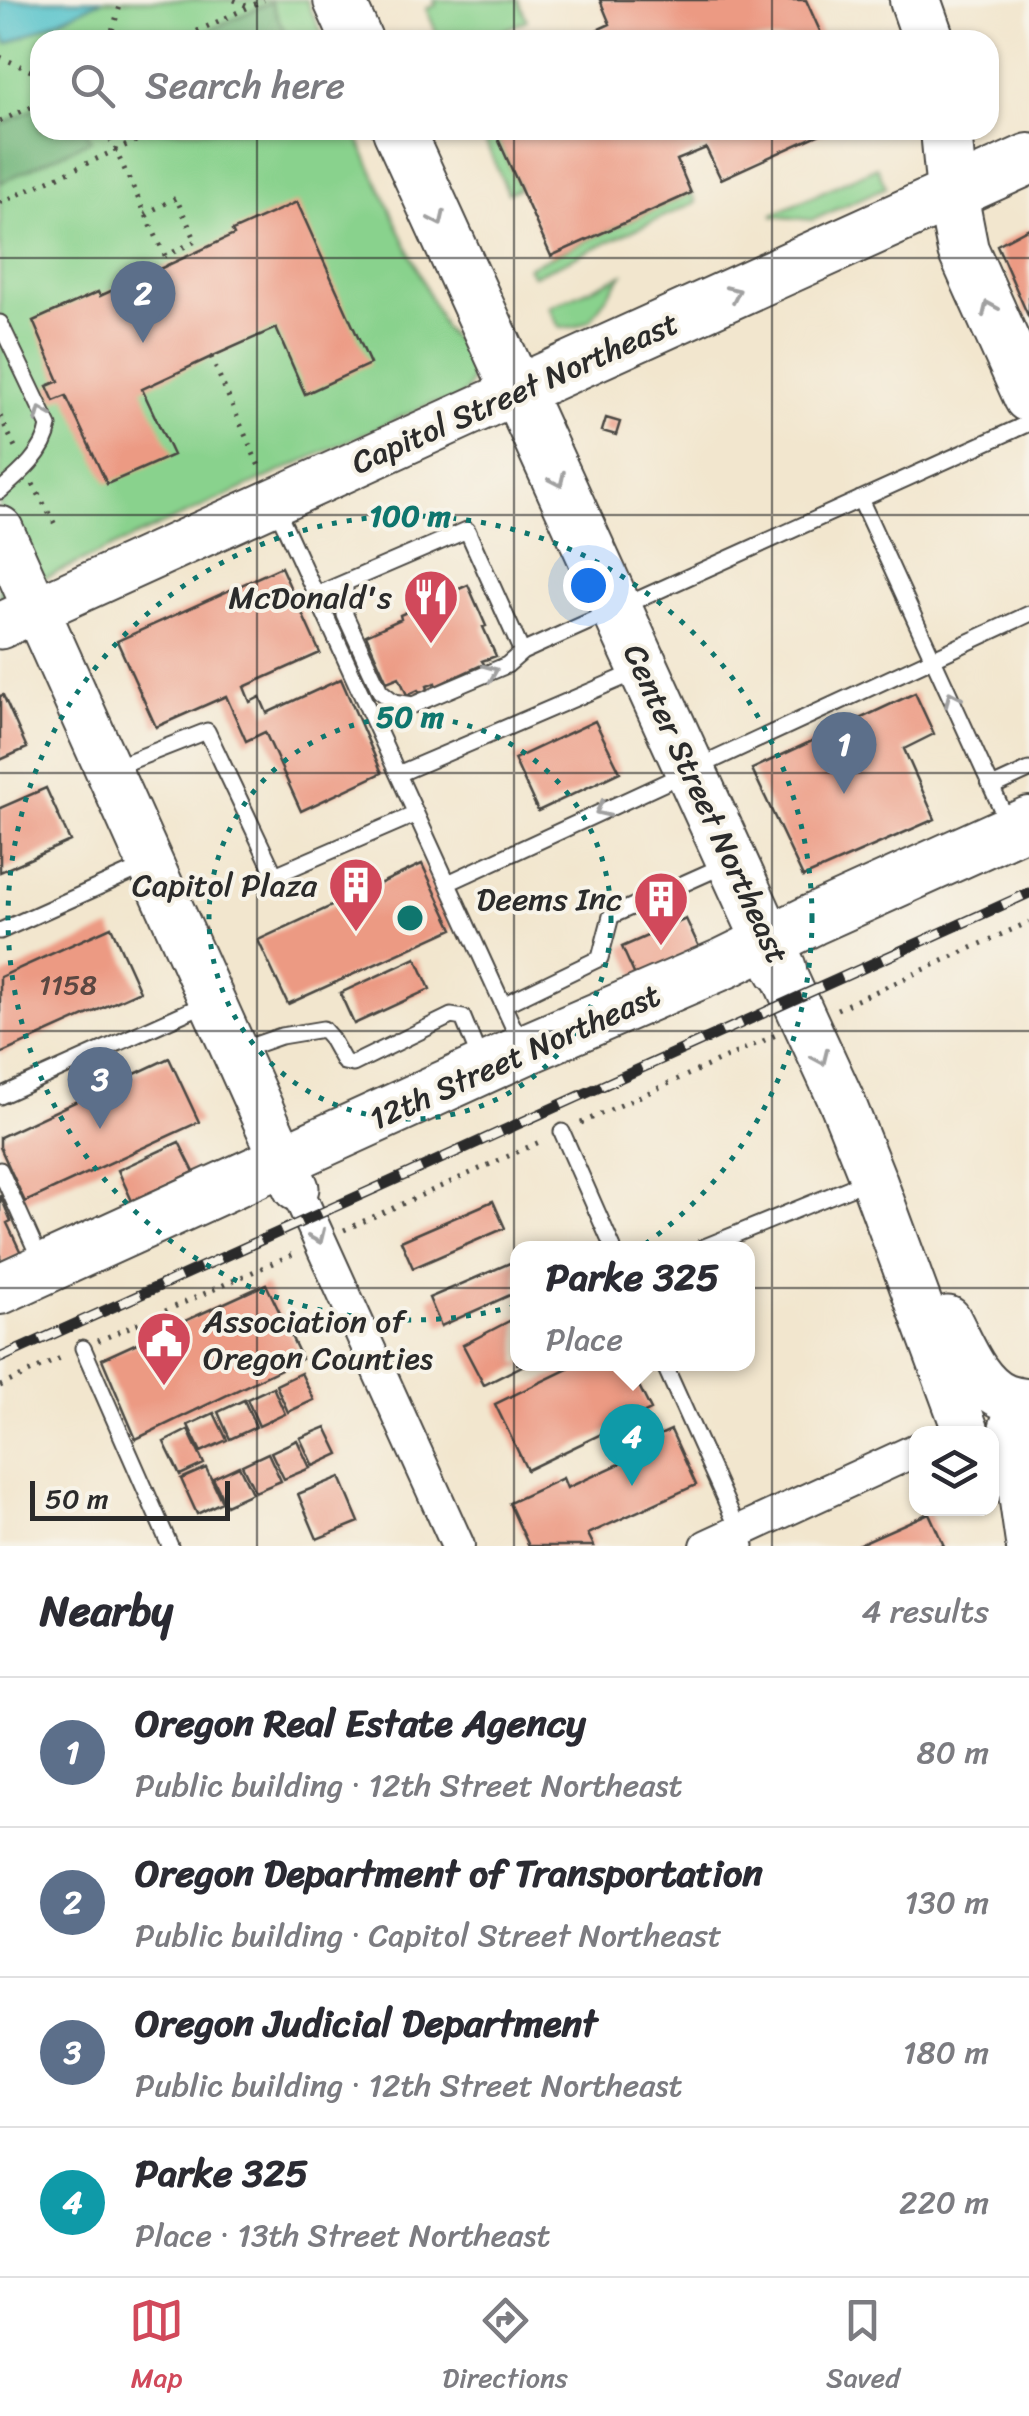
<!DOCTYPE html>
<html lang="en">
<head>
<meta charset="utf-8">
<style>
	:root { --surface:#fff; --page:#f2f2f3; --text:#2b2b33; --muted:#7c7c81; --line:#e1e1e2; --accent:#d1495b }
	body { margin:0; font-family:Sriracha,sans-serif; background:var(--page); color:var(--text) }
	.controls { position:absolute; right:30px; bottom:30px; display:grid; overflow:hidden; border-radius:20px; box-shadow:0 2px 8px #0004 }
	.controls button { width:90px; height:90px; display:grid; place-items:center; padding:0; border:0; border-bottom:2px solid var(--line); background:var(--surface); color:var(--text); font:50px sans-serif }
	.scale { position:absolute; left:30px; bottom:25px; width:200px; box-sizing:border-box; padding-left:10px; border:5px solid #2b2b2b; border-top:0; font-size:28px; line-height:35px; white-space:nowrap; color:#2b2b2b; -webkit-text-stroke:8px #f7f3e8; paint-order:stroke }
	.you { position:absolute; left:588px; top:585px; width:35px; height:35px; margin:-25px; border:8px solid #fff; border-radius:50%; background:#1a73e8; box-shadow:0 0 0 15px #1a73e833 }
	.badge { display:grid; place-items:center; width:65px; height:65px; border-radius:50%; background:var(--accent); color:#fff; font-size:32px; font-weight:700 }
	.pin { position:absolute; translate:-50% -82px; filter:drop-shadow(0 2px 5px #0008) }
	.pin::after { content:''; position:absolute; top:52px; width:35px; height:30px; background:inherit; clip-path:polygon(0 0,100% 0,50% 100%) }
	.popup { position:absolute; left:510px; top:1241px; width:245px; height:130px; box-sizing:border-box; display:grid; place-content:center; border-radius:20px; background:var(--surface); filter:drop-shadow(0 2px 8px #0005); font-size:32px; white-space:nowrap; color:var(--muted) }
	.popup b { font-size:38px; color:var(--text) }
	.popup::after { content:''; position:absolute; left:50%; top:100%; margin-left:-20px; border:20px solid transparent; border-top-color:var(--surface) }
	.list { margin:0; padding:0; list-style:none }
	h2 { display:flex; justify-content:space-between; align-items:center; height:130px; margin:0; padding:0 40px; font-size:42px }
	h2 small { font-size:32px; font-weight:400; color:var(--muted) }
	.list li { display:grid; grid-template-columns:65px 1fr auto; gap:30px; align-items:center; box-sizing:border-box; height:150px; padding:0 40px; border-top:2px solid var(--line) }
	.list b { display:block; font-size:38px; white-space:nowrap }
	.list p { margin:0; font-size:32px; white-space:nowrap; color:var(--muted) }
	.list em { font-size:32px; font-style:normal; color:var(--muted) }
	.icon { flex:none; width:55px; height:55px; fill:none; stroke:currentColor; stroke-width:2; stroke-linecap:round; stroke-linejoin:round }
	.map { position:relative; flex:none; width:1029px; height:1546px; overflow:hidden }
	.search { position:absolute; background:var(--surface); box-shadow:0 2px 8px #0004; left:30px; right:30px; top:30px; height:110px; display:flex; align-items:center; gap:25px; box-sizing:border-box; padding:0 35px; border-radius:30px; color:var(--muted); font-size:38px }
	.sheet { height:730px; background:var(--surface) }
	nav { display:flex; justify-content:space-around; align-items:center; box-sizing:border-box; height:140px; border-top:2px solid var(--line); background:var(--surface); font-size:28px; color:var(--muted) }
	nav a { display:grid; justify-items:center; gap:5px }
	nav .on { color:var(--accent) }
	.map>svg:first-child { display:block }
	.green { fill:#89d28d; stroke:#5a7e5c; stroke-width:2.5 }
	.forest { fill:#6eb478; stroke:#4c7052; stroke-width:2.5 }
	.water { fill:#54c2ca; stroke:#40767a; stroke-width:2.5 }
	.building { fill:#ec9a83 }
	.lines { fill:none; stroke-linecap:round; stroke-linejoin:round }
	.lane-casing { stroke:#494743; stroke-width:19 }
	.street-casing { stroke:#494743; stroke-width:36 }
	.secondary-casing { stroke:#494743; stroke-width:49 }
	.primary-casing { stroke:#494743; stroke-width:54 }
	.path { stroke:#494743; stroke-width:5; stroke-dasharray:2.5 8; stroke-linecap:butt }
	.lane { stroke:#fff; stroke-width:15 }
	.street { stroke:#fff; stroke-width:32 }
	.secondary { stroke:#fff; stroke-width:45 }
	.primary { stroke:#fff; stroke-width:50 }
	.rail-casing { stroke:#2b2b2b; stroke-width:11 }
	.rail { stroke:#f7f3e8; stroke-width:8; stroke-dasharray:22; stroke-linecap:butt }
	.oneway { stroke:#a0a0a0 }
	.grid { fill:none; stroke:#2b2b2b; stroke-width:2.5; stroke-opacity:0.55 }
	.ring { fill:none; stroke:#0f766e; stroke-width:5; stroke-dasharray:5 10 }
	.labels { text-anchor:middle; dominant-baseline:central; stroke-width:8; stroke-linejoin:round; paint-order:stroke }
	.number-label { font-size:28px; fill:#5b4741 }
	.street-label { font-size:32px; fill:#2b2b2b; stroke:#f7f3e8 }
	.poi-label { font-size:32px; fill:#2b2b2b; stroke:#f7f3e8; text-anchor:end }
	.centre { fill:#0f766e; stroke:#f7f3e8; stroke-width:5 }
	.ring-label { font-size:30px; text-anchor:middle; font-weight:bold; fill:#0f766e; stroke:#f7f3e8; stroke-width:8; stroke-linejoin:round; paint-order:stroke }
</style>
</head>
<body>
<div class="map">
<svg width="1029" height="1546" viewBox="0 0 1029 1546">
	<rect width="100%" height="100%" fill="#f7f3e8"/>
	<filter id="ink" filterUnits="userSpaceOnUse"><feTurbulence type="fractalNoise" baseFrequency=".01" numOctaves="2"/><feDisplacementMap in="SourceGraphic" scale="20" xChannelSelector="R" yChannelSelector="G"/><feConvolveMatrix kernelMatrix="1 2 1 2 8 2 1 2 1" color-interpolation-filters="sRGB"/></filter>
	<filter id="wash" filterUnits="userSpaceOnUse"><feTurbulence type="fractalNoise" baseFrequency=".0048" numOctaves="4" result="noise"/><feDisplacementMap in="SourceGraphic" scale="40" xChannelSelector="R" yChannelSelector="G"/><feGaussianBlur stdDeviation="2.25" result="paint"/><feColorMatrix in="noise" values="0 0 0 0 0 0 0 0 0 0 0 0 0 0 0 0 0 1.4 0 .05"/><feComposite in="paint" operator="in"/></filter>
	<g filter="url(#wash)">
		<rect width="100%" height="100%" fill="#f2e6ce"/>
		<path class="green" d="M0,0H306L325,40H40V130H354L444,328C449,336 456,340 462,346C477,366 475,394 449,402C444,403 438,403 432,403L0,598Z
			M434,0H518L527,20L483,40H457L454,35L440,40L426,9L436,5Z
			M480,130H494L520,188L508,193Z
			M877,167L886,187L813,220L773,216V214Z
			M691,193L696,202L533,276L528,267Z
			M622,275L590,320L575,327H559L549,307Z"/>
		<path class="forest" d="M271,2L288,39L285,40H188Z
			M40,106V130H86L91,140L0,183V125Z"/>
		<path class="water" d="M0,0H103L7,44L0,28Z"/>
		<g id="blocks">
			<path class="building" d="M600,0H806L824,40H575L610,24Z
				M494,130H829L721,179L706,148L677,160L691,193L551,256Z
				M297,202L370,364L305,394L276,328L211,357L142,389L173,455L107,484L66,396L54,401L47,386L59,381L33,321L98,292L100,296L234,235L232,231Z
				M1029,228V318L997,245Z
				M606,418L620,422L616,435L602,431Z
				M281,567L320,653L244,687L250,702L260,697L267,713L341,679L382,773L301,811L265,732L246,741L226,696L156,727L117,641Z
				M468,585L486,626L483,627L496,656L482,661L484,664L436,686L435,683L427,686L428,689L420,693L418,690L407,695L399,677L387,682L366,635L401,619L400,615Z
				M915,693L934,734L904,749L935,819L803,877L752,769Z
				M3,695L27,748L0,760V696Z
				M595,721L620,772L538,811L514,759Z
				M46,788L70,841L0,872V808Z
				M422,864L453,929L288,1004L258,940Z
				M686,919L700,949L636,978L622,947Z
				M111,927L140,991L0,1054V977Z
				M416,958L430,989L354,1024L340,993Z
				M169,1058L199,1122L25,1202L0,1147V1137Z
				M179,1142L194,1172L132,1201L118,1170Z
				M0,1195L11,1221L7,1223L22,1255L0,1264Z
				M493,1201L505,1228L413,1268L401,1241Z
				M517,1260V1292L441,1326L429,1298Z
				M266,1284L302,1359L136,1439L102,1359Z
				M517,1317V1364H526L484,1385L463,1345Z
				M578,1364H628L651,1410L527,1470L495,1404Z
				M301,1373L314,1400L288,1412L276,1385Z
				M273,1387L285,1414L259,1426L247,1399Z
				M244,1400L256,1427L230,1439L218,1412Z
				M214,1413L227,1440L201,1452L188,1425Z
				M326,1427L339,1454L313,1466L300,1438Z
				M188,1430L204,1464L180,1475L164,1442Z
				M671,1430L696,1485L588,1534L594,1546H529L509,1503L563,1478L567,1488L657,1447L653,1438Z
				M297,1440L310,1468L284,1479L271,1452Z
				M268,1453L281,1481L255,1492L242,1465Z
				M239,1466L252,1493L226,1505L213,1478Z
				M206,1468L222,1502L197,1514L181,1479Z
				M340,1477L359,1522L317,1539L298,1494Z
				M929,1513L944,1546H855Z"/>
		</g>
	</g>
	<g filter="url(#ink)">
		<use href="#blocks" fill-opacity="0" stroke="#494743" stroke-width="2.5"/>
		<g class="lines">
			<g class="lane-casing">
				<path id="lane" d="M0,323L49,426C45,453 20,474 0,491
					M860,499L1008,823
					M275,505L521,1044
					M345,583V615L380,691L394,702L413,705L507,665L522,652L1029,423
					M316,595L467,530L522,652
					M110,769L207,731L275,875L416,814
					M398,774L636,672
					M992,787L1029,770
					M448,883L1029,614
					M0,931L145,866
					M503,1005L600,958L611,916L725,865
					M238,1051L281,1036L323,1029L330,1037L344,1062L353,1064L451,1016L463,1018L482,1064
					M0,1096L207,1003
					M562,1132L613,1248
					M0,1170L41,1261
					M702,1248L869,1180
					M83,1348L170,1546
					M664,1364L746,1546"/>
			</g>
			<g class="street-casing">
				<path id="street" d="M296,1188L458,1546
					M707,1546L916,1450"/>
			</g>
			<g class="secondary-casing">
				<path id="secondary" d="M0,529L296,1188
					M0,626L517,391
					M781,969L843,1104L873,1179L967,1434
					M948,1319C962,1345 976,1385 1005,1397C1012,1400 1021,1401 1029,1402
					M1029,1546L1012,1428L1017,1413L1029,1402"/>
			</g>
			<g class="primary-casing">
				<path id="primary" d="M339,0L357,40
					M915,0L929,40
					M398,130L781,969
					M946,130L952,194L963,250L1029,397
					M517,391L1029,159
					M0,1289L524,1050L725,963L812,920L1029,822"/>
			</g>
			<path class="path" d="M234,0L250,7
				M109,40L122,0
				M178,40L264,0
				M0,57L40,75
				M0,121L40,103
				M106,130L169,264
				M0,203L160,130
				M145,214L176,198L196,241L165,256
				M211,357L261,471
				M0,416L15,447
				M33,484L58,530
				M837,1009L1029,922
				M581,1123L776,1035
				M344,1230L544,1140
				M98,1341L293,1254
				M0,1386L65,1356"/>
			<use href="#lane" class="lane"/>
			<use href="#street" class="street"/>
			<use href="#secondary" class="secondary"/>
			<use href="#primary" class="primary"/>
			<g class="rail-casing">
				<path id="rail" d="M0,1358L1029,893"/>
			</g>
			<use href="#rail" class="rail"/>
		</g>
		<defs><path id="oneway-chevron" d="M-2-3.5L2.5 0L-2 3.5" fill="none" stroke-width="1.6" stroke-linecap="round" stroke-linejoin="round" transform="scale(2.5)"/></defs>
		<g class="oneway">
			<use href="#oneway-chevron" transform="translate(438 219) rotate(65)"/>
			<use href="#oneway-chevron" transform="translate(734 293) rotate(-25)"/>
			<use href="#oneway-chevron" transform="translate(989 308) rotate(-114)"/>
			<use href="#oneway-chevron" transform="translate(42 414) rotate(-112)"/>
			<use href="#oneway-chevron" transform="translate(558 480) rotate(65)"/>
			<use href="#oneway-chevron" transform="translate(491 672) rotate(-23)"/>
			<use href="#oneway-chevron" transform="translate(952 698) rotate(-115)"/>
			<use href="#oneway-chevron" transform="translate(602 810) rotate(155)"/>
			<use href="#oneway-chevron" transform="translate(821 1058) rotate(66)"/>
			<use href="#oneway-chevron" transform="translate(318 1237) rotate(66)"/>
		</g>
	</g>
	<path class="grid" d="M257,0V40M514,0V40M772,0V40M257,130V1546M514,130V1546M772,130V1546M0,258H1029M0,515H1029M0,773H1029M0,1031H1029M0,1288H1029"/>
	<g class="ring">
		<circle cx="410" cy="918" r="201"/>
		<circle cx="410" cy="918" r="402"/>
	</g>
	<defs>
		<g id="restaurant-pin" transform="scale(2.875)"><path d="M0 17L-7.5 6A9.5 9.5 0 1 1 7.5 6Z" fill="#d1495b" stroke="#f7f3e8"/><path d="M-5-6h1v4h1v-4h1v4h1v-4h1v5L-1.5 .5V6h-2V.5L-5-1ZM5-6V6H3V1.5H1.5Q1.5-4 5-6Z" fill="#fff"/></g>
		<g id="building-pin" transform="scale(2.875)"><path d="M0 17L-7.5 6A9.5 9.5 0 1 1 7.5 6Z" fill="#d1495b" stroke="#f7f3e8"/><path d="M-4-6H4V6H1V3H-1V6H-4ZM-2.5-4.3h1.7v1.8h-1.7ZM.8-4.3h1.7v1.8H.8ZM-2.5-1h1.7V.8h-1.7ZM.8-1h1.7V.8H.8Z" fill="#fff"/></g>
		<g id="civic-pin" transform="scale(2.875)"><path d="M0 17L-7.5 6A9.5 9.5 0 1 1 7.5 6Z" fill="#d1495b" stroke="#f7f3e8"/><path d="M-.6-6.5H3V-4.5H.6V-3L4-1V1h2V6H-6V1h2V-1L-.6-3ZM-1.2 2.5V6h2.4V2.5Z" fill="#fff"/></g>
	</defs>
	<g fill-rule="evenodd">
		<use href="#restaurant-pin" x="431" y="597"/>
		<use href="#building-pin" x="356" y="885"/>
		<use href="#building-pin" x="661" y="899"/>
		<use href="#civic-pin" x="164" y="1339"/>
	</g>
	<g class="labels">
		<g class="number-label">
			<text x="68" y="984">1158</text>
		</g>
		<g class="street-label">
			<text transform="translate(515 393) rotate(-24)">Capitol Street Northeast</text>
			<text transform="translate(706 804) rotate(65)">Center Street Northeast</text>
			<text transform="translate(515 1057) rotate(-24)">12th Street Northeast</text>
		</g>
		<g class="poi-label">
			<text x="392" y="597">McDonald's</text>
			<text x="317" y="885">Capitol Plaza</text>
			<text x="622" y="899">Deems Inc</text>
			<text x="203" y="1321" text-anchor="start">Association of<tspan x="203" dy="37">Oregon Counties</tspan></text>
		</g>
	</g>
	<circle cx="410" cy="918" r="15" class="centre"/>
	<g class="ring-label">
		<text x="410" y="526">100 m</text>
		<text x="410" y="727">50 m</text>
	</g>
</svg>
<div class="controls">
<button><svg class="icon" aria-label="layers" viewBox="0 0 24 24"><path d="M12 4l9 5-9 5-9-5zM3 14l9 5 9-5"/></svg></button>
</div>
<div class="scale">50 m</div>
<div class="you"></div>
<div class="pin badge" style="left:844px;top:794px;background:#5c6f8a">1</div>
<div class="pin badge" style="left:143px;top:343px;background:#5c6f8a">2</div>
<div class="pin badge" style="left:100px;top:1129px;background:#5c6f8a">3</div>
<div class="pin badge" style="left:632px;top:1486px;background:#0f9aa8">4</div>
<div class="popup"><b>Parke 325</b>Place</div>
<div class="search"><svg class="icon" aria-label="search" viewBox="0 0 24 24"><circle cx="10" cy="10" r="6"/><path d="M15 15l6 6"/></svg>Search here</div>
</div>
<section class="sheet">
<h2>Nearby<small>4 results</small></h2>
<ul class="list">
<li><span class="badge" style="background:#5c6f8a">1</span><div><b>Oregon Real Estate Agency</b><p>Public building · 12th Street Northeast</p></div><em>80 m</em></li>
<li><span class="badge" style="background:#5c6f8a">2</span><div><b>Oregon Department of Transportation</b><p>Public building · Capitol Street Northeast</p></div><em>130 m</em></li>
<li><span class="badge" style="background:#5c6f8a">3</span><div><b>Oregon Judicial Department</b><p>Public building · 12th Street Northeast</p></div><em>180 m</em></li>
<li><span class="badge" style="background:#0f9aa8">4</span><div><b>Parke 325</b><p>Place · 13th Street Northeast</p></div><em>220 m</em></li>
</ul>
</section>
<nav>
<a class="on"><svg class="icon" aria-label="map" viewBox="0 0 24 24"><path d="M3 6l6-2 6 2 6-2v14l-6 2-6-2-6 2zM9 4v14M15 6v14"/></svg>Map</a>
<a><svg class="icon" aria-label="directions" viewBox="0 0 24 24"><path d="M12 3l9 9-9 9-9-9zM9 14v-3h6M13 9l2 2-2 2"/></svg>Directions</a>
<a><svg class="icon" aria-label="saved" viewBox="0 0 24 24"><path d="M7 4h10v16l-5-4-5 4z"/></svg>Saved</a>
</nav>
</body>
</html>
